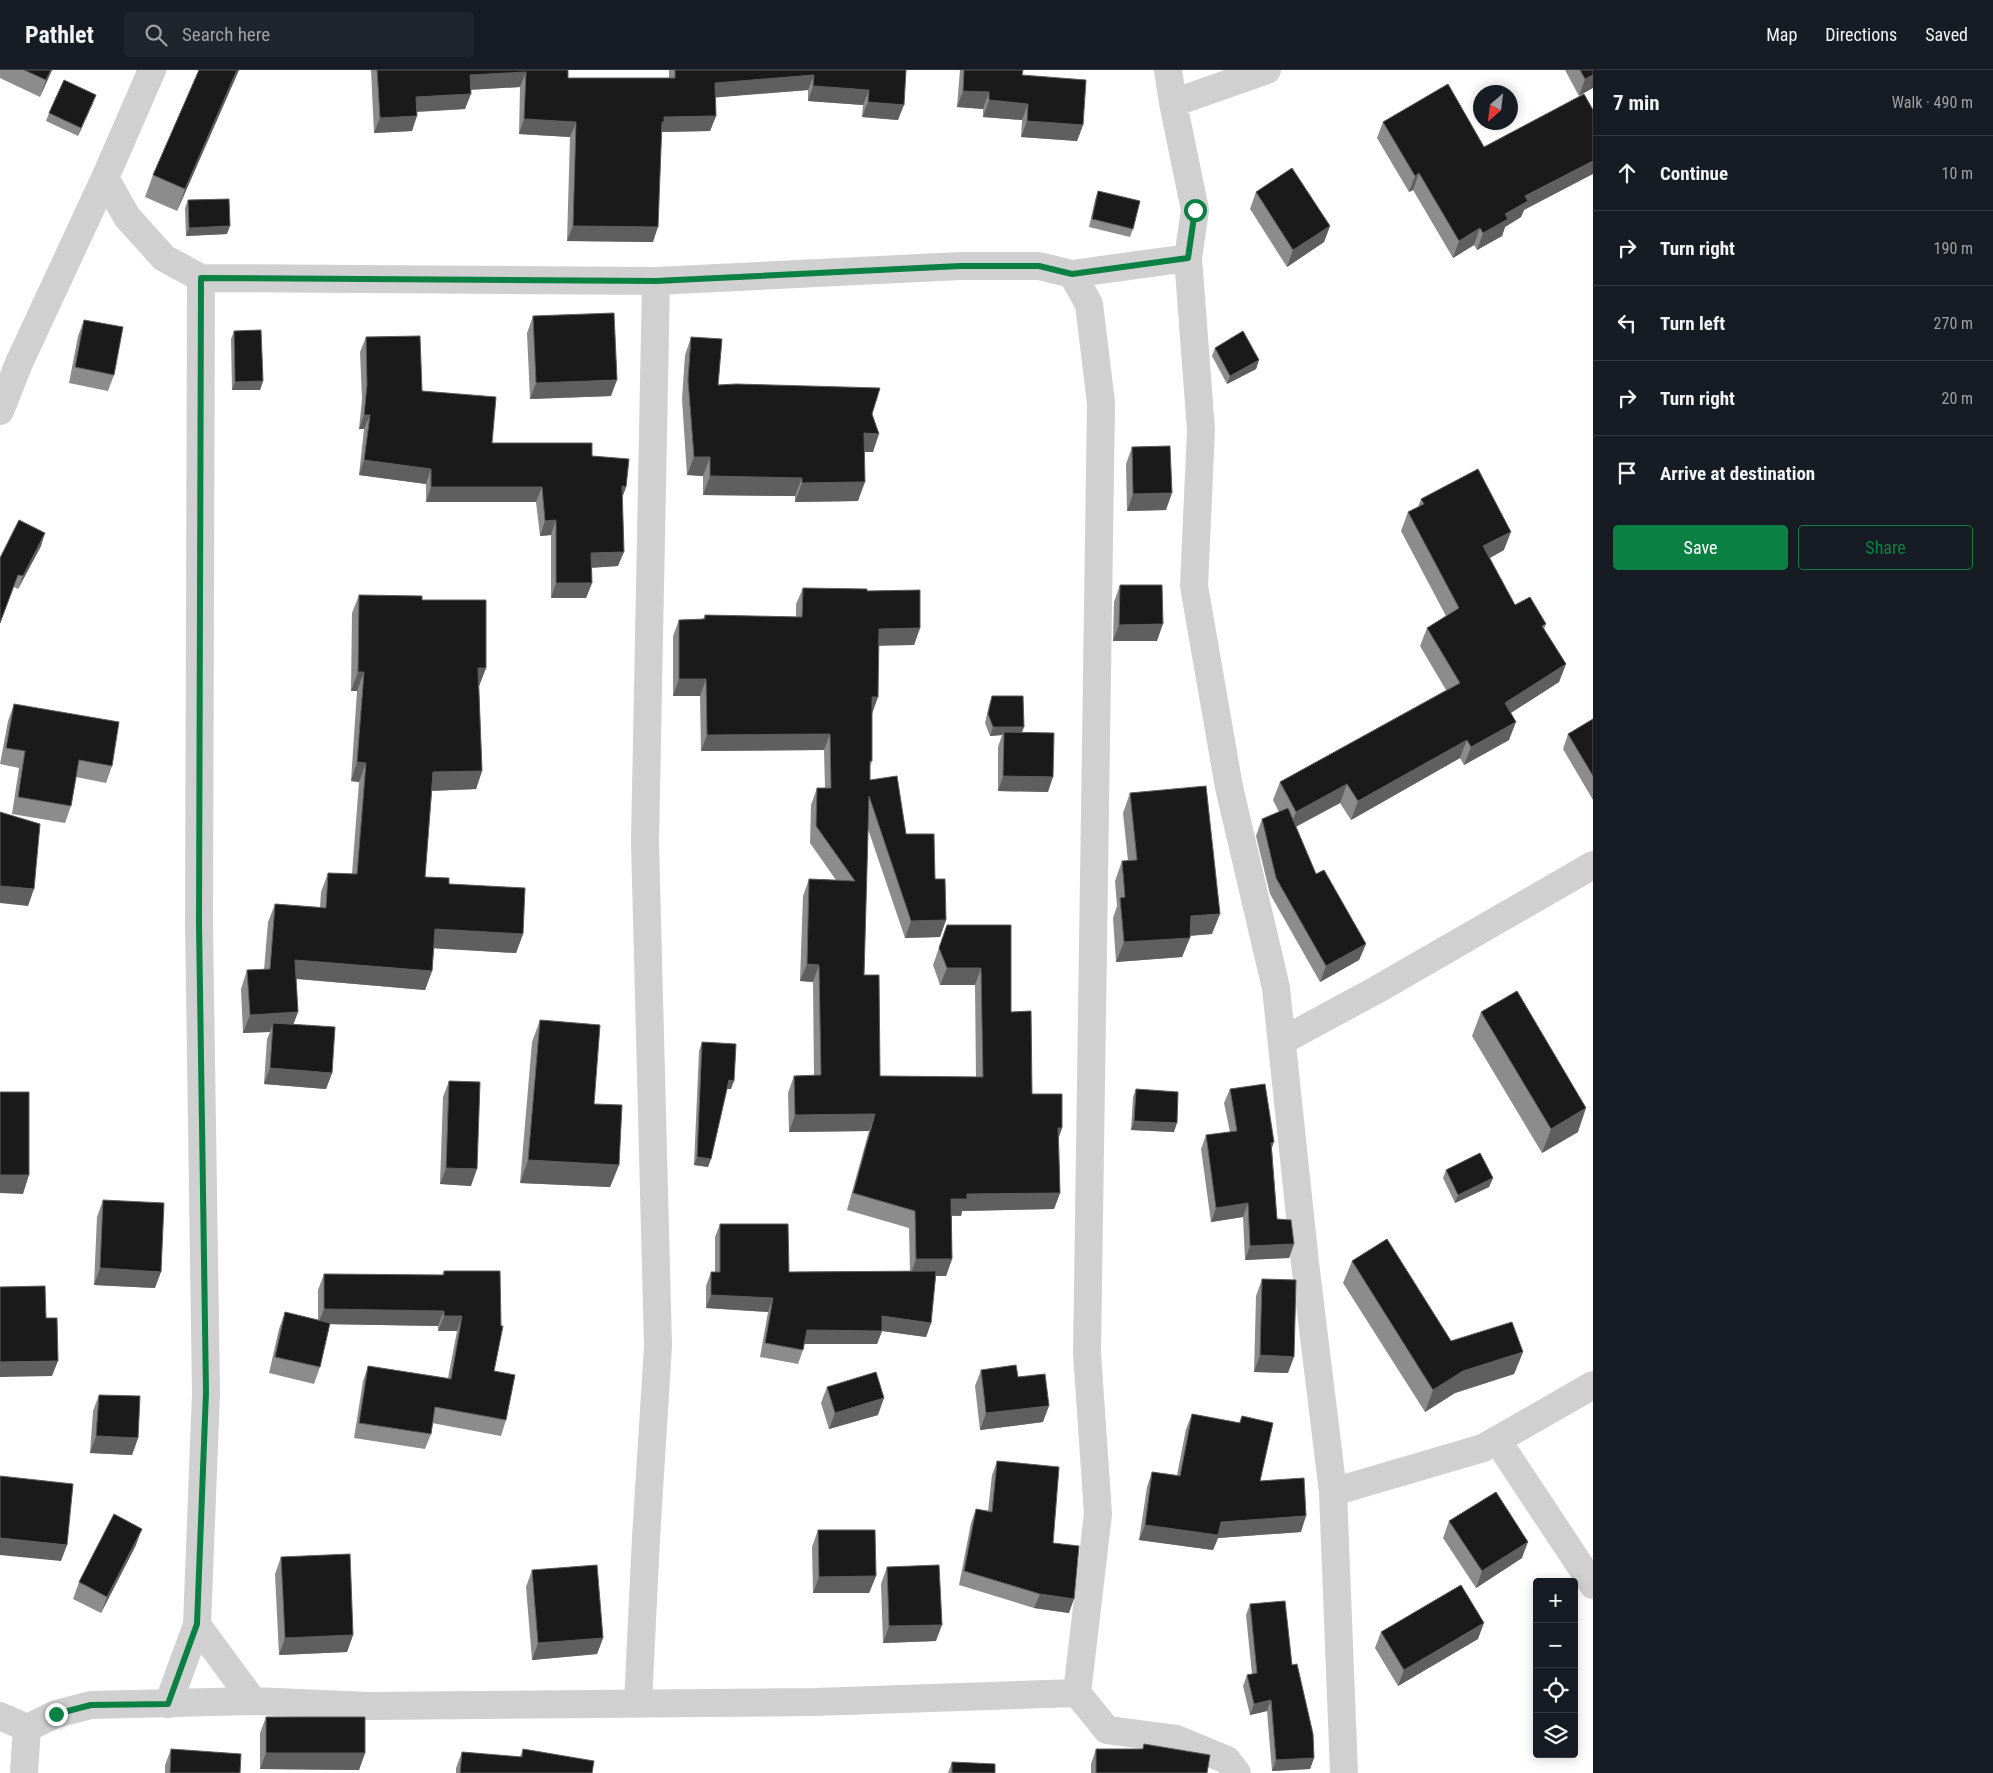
<!DOCTYPE html>
<html lang="en">
<head>
<meta charset="utf-8">
<style>
	:root { --surface:#171b24; --page:#20242c; --text:#f1f3f6; --muted:#9ea1a6; --line:#363941; --accent:#0b8043 }
	body { margin:0; font-family:"Roboto Condensed",sans-serif; background:var(--page); color:var(--text) }
	.controls { position:absolute; right:15px; bottom:15px; display:grid; overflow:hidden; border-radius:5px; box-shadow:0 2px 12px #0003 }
	.controls button { width:45px; height:45px; display:grid; place-items:center; padding:0; border:0; border-bottom:1px solid var(--line); background:var(--surface); color:var(--text); font:25px sans-serif }
	.compass { position:absolute; left:1473px; top:15px; width:45px; height:45px; border-radius:50%; background:var(--surface); box-shadow:0 2px 12px #0003; rotate:208deg }
	.stop { position:absolute; width:15px; height:15px; margin:-11px; border:4px solid #0b8043; border-radius:50%; background:#fff }
	.stop.end { background:#0b8043; border-color:#fff; box-shadow:0 1px 5px #0008 }
	.list { margin:0; padding:0; list-style:none }
	h2 { display:flex; justify-content:space-between; align-items:center; height:65px; margin:0; padding:0 20px; font-size:21px }
	h2 small { font-size:16px; font-weight:400; color:var(--muted) }
	.list li { display:grid; grid-template-columns:32px 1fr auto; gap:15px; align-items:center; box-sizing:border-box; height:75px; padding:0 20px; border-top:1px solid var(--line) }
	.list b { display:block; font-size:19px; white-space:nowrap }
	.list em { font-size:16px; font-style:normal; color:var(--muted) }
	.actions { display:flex; gap:10px; padding:15px 20px }
	.actions a { flex:1; padding:11px 0; border:1px solid var(--accent); border-radius:5px; text-align:center; font-size:18px; color:var(--accent) }
	.actions .main { background:var(--accent); color:#fff }
	.icon { flex:none; width:28px; height:28px; fill:none; stroke:currentColor; stroke-width:2; stroke-linecap:round; stroke-linejoin:round }
	.map { position:relative; flex:none; width:1593px; height:1703px; overflow:hidden }
	header { display:flex; align-items:center; gap:30px; box-sizing:border-box; height:70px; padding:0 25px; background:var(--surface); border-bottom:1px solid var(--line) }
	header strong { font-size:24px }
	nav { display:flex; gap:28px; margin-inline-start:auto; font-size:18px }
	.search { width:350px; height:45px; background:var(--page); display:flex; align-items:center; gap:12px; box-sizing:border-box; padding:0 18px; border-radius:5px; color:var(--muted); font-size:19px }
	main { display:flex }
	aside { flex:1; background:var(--surface) }
	.map>svg:first-child { display:block }
	.lines { fill:none; stroke-linecap:round; stroke-linejoin:round }
	.minor { stroke:#d0d0d0; stroke-width:28 }
	.wall { fill:#8c8c8c }
	.shaded-wall { fill:#5f5f5f }
	.building { fill:#1a1a1a; stroke:#5f5f5f }
	.route { stroke:#0b8043; stroke-width:6 }
</style>
</head>
<body>
<header>
<strong>Pathlet</strong>
<div class="search"><svg class="icon" aria-label="search" viewBox="0 0 24 24"><circle cx="10" cy="10" r="6"/><path d="M15 15l6 6"/></svg>Search here</div>
<nav><a>Map</a><a>Directions</a><a>Saved</a></nav>
</header>
<main>
<div class="map">
<svg width="1593" height="1703" viewBox="0 0 1593 1703">
	<rect width="100%" height="100%" fill="#fff"/>
	<g class="lines">
		<path class="minor" d="M1168,0L1173,33L1195,140L1188,188L1201,360L1194,516L1229,717L1276,918L1305,1193L1333,1422L1344,1703
			M1173,33L1267,0
			M105,108L127,147L164,188L201,208L656,211L960,196H1039L1072,204L1188,188
			M1072,204L1089,234L1101,333L1087,1283L1098,1444L1077,1623L1107,1660L1176,1669L1227,1690L1237,1703
			M0,341L19,293L105,108L152,0
			M1282,971L1378,919L1593,795
			M1497,1370L1593,1515
			M1333,1422L1483,1378L1593,1315
			M197,1555L253,1631
			M638,1633L646,1468L658,1276L645,772L656,211
			M168,1634L197,1555L206,1323L199,854L201,208
			M0,1646L27,1658
			M27,1658L56,1644L91,1635L253,1631L369,1636L815,1632L1077,1623
			M24,1703L27,1658"/>
	</g>
	<path class="wall" d="M0,0H52L40,27L0,8Z
		M199,0H239L177,141L145,127L153,105Z
		M371,0H568V8H669V0H906L898,50L862,47L863,35L808,31V20L715,27L716,46L710,61L661,62L653,172L567,171L570,67L519,64L520,17L470,20L465,39L417,42L412,61L374,63Z
		M960,0H1023L1022,5L1083,55L1077,71L1021,67L1022,50L983,47V39L957,37Z
		M1565,0H1593L1579,26Z
		M93,33L78,66L46,51L49,43Z
		M1383,52L1484,77L1524,140L1521,147L1505,157L1502,166L1477,180L1474,175L1453,188L1413,120L1409,122L1377,68Z
		M1098,121L1133,159L1130,167L1089,157L1095,130Z
		M1256,122L1330,156L1324,172L1287,197L1250,139Z
		M188,130L227,164L186,166L185,138Z
		M533,246L611,326L530,329L527,263Z
		M84,250L114,305L108,321L69,313L78,266Z
		M234,261L263,311L260,320H232L231,269Z
		M366,267L422,321L492,373L592,386L626,417L622,428L618,496L591,498L592,513L586,528H551V465L540,466L536,432H426V414L359,405L364,359H359L362,329L360,282Z
		M691,267L718,315L872,344L873,382H864L858,431L795,432V426L703,425V406L687,405L682,329L685,285Z
		M1215,278L1259,290L1256,299L1227,314L1212,286Z
		M1132,377L1166,440L1127,441L1126,394Z
		M1421,429L1504,480L1490,488L1515,535L1546,554L1544,559L1566,594L1559,612L1511,643L1509,670L1464,695L1460,688L1351,750L1340,733L1296,757L1316,804L1366,874L1359,890L1320,912L1270,824L1256,766L1262,749L1279,742L1273,730L1280,712L1446,620L1420,576L1427,558L1446,546L1401,461L1408,442L1418,437Z
		M41,476L18,519L14,517L0,488Z
		M1120,515L1157,571H1113L1114,532Z
		M803,518L867,521L920,558L914,575H879L872,643V691L870,696V710L906,764L935,809L946,850L940,867L905,868L868,759L864,905L880,1006L976,1007L975,915H940L933,895L947,855H1011V942L1032,1024L1062,1058L1059,1067L1060,1123L1054,1139L962,1141L961,1146H952V1189L946,1206H936L931,1253L926,1267L882,1261L877,1274H804L803,1280L798,1294L760,1287L768,1242L706,1238V1216L711,1202H715V1167L720,1154L789,1202L910,1201L909,1158L847,1140L869,1061L789,1062L788,1023L794,1006L814,1005L813,912L800,911L803,826L809,809L836,810L810,773L811,735L817,718H825L824,680L701,681L700,626H673V566L679,550L703,549L705,545L796,547V534Z
		M359,525L422,530L486,598L479,616L482,701L476,719L432,721L425,807L449,814L523,864L516,883L434,878L432,901L425,920L296,909L298,942L293,954L332,1003L326,1019L264,1014L267,969L270,962L243,963L241,919L247,900H264L268,852L275,834L320,837L321,822L328,803L352,804L359,712L351,711L357,621H351L352,543Z
		M992,626L1022,662L1048,722L998,721V677L1002,665L990,666L985,653L989,635Z
		M14,634L112,696L106,713L76,707L71,736L65,753L12,744L19,698L0,694L8,651Z
		M1593,649V730L1563,679L1568,664Z
		M1130,723L1212,864L1190,866L1182,887L1116,892L1113,848L1117,836L1115,811L1122,791H1128L1123,743Z
		M1481,942L1578,1062L1542,1083L1472,966Z
		M540,950L594,1034L619,1095L610,1117L520,1113L532,972Z
		M702,972L731,1019H727L708,1097L694,1095L699,981Z
		M449,1011L471,1116L440,1114L443,1027Z
		M1136,1019L1174,1062L1131,1060L1133,1027Z
		M1230,1019L1272,1080L1277,1149L1294,1174L1289,1188L1245,1190L1243,1147L1211,1152L1201,1079L1206,1065L1230,1062L1224,1033Z
		M1446,1100L1493,1108L1489,1117L1455,1133L1443,1108Z
		M103,1130L155,1218L94,1215L97,1147Z
		M1352,1191L1451,1271L1523,1282L1514,1304L1455,1323L1425,1342L1343,1213Z
		M444,1201L494,1301L506,1350L501,1366L432,1353L431,1364L425,1379L354,1368L363,1311L368,1296L448,1308L457,1261H438V1256L330,1254L320,1297L314,1314L269,1303L279,1259L285,1242L318,1250V1220L324,1204L442,1205Z
		M1262,1209L1288,1303L1254,1302L1256,1226Z
		M981,1300L1018,1307L1043,1352L980,1360L975,1316Z
		M827,1317L878,1345L829,1359L821,1333Z
		M99,1325L138,1368L132,1385L90,1383L93,1341Z
		M1192,1344L1239,1353L1242,1346L1260,1411L1301,1462L1218,1468L1213,1480L1139,1470L1147,1417L1152,1402L1177,1405L1186,1359Z
		M997,1391L1053,1473L1069,1543L1034,1538L959,1515L971,1453L976,1439L988,1441L992,1405Z
		M1449,1451L1522,1488L1476,1518L1443,1468Z
		M818,1460L876,1506L869,1523H813L812,1477Z
		M136,1475L101,1543L73,1529L79,1512Z
		M281,1487L353,1565L347,1582L279,1585L275,1504Z
		M887,1497L936,1571L883,1573L881,1514Z
		M532,1500L603,1568L597,1584L532,1590L526,1517Z
		M1250,1534L1292,1595L1314,1688L1310,1699L1272,1701L1267,1641L1250,1645L1243,1616L1247,1605L1252,1604L1246,1545Z
		M1381,1562L1478,1569L1398,1616L1375,1578Z
		M266,1647L365,1683L359,1700L260,1699V1663Z
		M1144,1674L1207,1703H1091V1694L1096,1679H1142Z
		M171,1679L240,1703H165V1695Z
		M523,1679L592,1703H456V1698L462,1682L520,1687Z
		M952,1692L995,1703H948Z"/>
	<path class="shaded-wall" d="M51,0H52L40,27L46,10Z
		M237,0H239L177,141L185,119Z
		M526,2L520,17L464,20L470,5Z
		M814,5L808,20L710,28L715,13Z
		M1593,5V18L1579,26L1585,9Z
		M813,16L869,20L863,35L808,31Z
		M963,21L989,22L983,39L957,37Z
		M471,24L465,39L411,42L416,27Z
		M96,25L93,33L78,66L81,58Z
		M989,30L1028,34L1022,50L983,47Z
		M868,32L904,35L898,50L862,47Z
		M417,46L412,61L374,63L380,48Z
		M716,46L710,61L660,62L656,67L664,47Z
		M524,49L576,52L570,67L519,64Z
		M1027,51L1083,55L1077,71L1021,67Z
		M1593,91V104L1524,140L1521,147L1505,157L1502,166L1477,180L1483,163L1525,126Z
		M1419,103L1413,120L1409,122L1415,106Z
		M230,156L227,164L186,166L189,158Z
		M573,156L658,157L653,172L567,171Z
		M1330,156L1324,172L1287,197L1293,180Z
		M1480,158L1474,175L1453,188L1459,171Z
		M1259,290L1256,299L1227,314L1230,306Z
		M617,310L611,326L530,329L536,313Z
		M263,311L260,320H232L235,312Z
		M364,345H370L364,359H359Z
		M864,363L879,364L873,382H857Z
		M694,387H710L703,406L687,405Z
		M364,390L431,399L426,414L359,405Z
		M710,406L802,408L795,426L703,425Z
		M865,412L858,431L795,432L802,413Z
		M622,416L626,417L621,431Z
		M431,417H542L536,432H426Z
		M1172,423L1166,440L1127,441L1133,424Z
		M556,450L551,465L540,466L545,451Z
		M1511,462L1504,480L1477,495L1483,476Z
		M45,463L41,476L18,519L23,506Z
		M624,482L618,496L586,498L591,483Z
		M556,513H592L586,528H551Z
		M1163,554L1157,571H1113L1119,555Z
		M920,558L914,575L873,576L879,559Z
		M1566,594L1559,612L1498,651L1505,633Z
		M478,598H486L479,616H471Z
		M358,602H364L357,621H351Z
		M679,609H706L700,626H673Z
		M872,627H878L872,644Z
		M1516,652L1509,670L1464,695L1471,677Z
		M993,657H1024L1021,665L1004,662L1002,665L990,666Z
		M830,664L824,680L701,681L707,665Z
		M1467,670L1460,688L1351,750L1358,731Z
		M357,692L366,693L359,712L351,711Z
		M482,701L476,719L426,721L433,702Z
		M1003,706L1053,707L1048,722L998,721Z
		M1347,714L1340,733L1289,760L1296,742Z
		M0,816L34,819L28,836L0,833Z
		M1220,844L1212,864L1184,866L1191,846Z
		M946,850L940,867L905,868L911,851Z
		M435,859L523,864L516,883L429,878Z
		M1190,868L1182,887L1116,892L1124,872Z
		M1366,874L1359,890L1320,912L1326,896Z
		M295,890L432,901L425,920L288,908Z
		M807,894L819,895L813,912L800,911Z
		M947,898H981L975,915H940Z
		M298,942L291,961L273,953L270,962L243,963L250,945Z
		M270,998L332,1003L326,1019L264,1014Z
		M729,1010L734,1011L731,1019H726Z
		M1586,1038L1578,1062L1542,1083L1551,1059Z
		M875,1044L869,1061L789,1062L795,1045Z
		M1134,1051L1177,1053L1174,1062L1131,1060Z
		M1058,1058H1062L1056,1074Z
		M1274,1072L1269,1086L1271,1073Z
		M697,1087L711,1089L708,1097L694,1095Z
		M528,1090L619,1095L610,1117L520,1113Z
		M446,1098L477,1099L471,1116L440,1114Z
		M0,1105H29L23,1124L0,1123Z
		M1493,1108L1489,1117L1455,1133L1458,1125Z
		M1060,1123L1054,1139L962,1141L961,1146L945,1145L951,1129L967,1124Z
		M1248,1133L1243,1147L1211,1152L1216,1138Z
		M1294,1174L1289,1188L1245,1190L1250,1176Z
		M916,1189H952L946,1206H910Z
		M100,1198L161,1202L155,1218L94,1215Z
		M711,1225L773,1228L768,1242L706,1238Z
		M324,1239L444,1241L438,1256L318,1254Z
		M444,1246H462L457,1261H438Z
		M882,1246L931,1253L926,1267L882,1261L877,1274H802L807,1260Z
		M1523,1282L1514,1304L1455,1323L1425,1342L1433,1320L1463,1301Z
		M1260,1285L1294,1287L1288,1303L1254,1302Z
		M58,1291L52,1306L0,1307V1292Z
		M884,1328L878,1345L829,1359L835,1343Z
		M1049,1336L1043,1352L980,1360L986,1343Z
		M96,1366L138,1368L132,1385L90,1383Z
		M1306,1446L1301,1462L1218,1468L1213,1480L1139,1470L1145,1455L1221,1452Z
		M142,1459L136,1475L101,1543L107,1527Z
		M0,1468L67,1475L61,1491L0,1485Z
		M1528,1472L1522,1488L1476,1518L1482,1501Z
		M876,1506L869,1523H813L819,1507Z
		M1040,1524L1074,1529L1069,1543L1034,1538Z
		M1484,1553L1478,1569L1398,1616L1404,1600Z
		M942,1555L936,1571L883,1573L889,1556Z
		M353,1565L347,1582L279,1585L285,1568Z
		M603,1568L597,1584L532,1590L538,1573Z
		M1271,1630L1267,1641L1250,1645L1254,1634Z
		M266,1683H365L359,1700L260,1699Z
		M1314,1688L1310,1699L1272,1701L1276,1690Z"/>
	<path class="building" d="M24,0H51L46,10Z
		M199,0H237L185,119L153,105Z
		M377,0H568V8H675V0H906L904,35L868,32L869,20L813,16L814,5L715,13L716,46L664,47V52H662L658,157L573,156L576,52L524,49L526,2L470,5L471,24L416,27L417,46L380,48Z
		M964,0H1023L1022,5L1086,10L1083,55L1027,51L1028,34L989,30V22L963,21Z
		M1580,0H1593V5L1585,9Z
		M64,10L96,25L81,58L49,43Z
		M1448,14L1484,77L1584,24L1593,40V91L1525,126L1528,131L1505,144L1508,149L1483,163L1480,158L1459,171L1419,103L1415,106L1383,52Z
		M1292,98L1330,156L1293,180L1256,122Z
		M1098,121L1140,131L1133,159L1092,149Z
		M229,129L230,156L189,158L188,130Z
		M614,243L617,310L536,313L533,246Z
		M84,250L123,257L114,305L75,297Z
		M261,260L263,311L235,312L234,261Z
		M1243,261L1259,290L1230,306L1215,278Z
		M420,266L422,321L496,327L492,373H592V386L629,389L626,417L622,416L624,482L591,483L592,513H556V450L545,451L542,417H431V399L364,390L370,345H364L367,315L366,267Z
		M691,267L722,269L718,315L736,314L880,318L872,344L879,364L864,363L865,412L802,413V408L710,406V387H694L688,310Z
		M1170,376L1172,423L1133,424L1132,377Z
		M1478,399L1511,462L1483,476L1515,535L1530,527L1546,554L1542,556L1566,594L1505,633L1516,652L1471,677L1467,670L1358,731L1347,714L1296,742L1280,712L1460,613L1427,558L1459,538L1408,442L1424,434L1421,429Z
		M19,450L45,463L23,506L18,505L0,553V488Z
		M1120,515H1162L1163,554L1119,555Z
		M803,518L867,519V521L920,520V558L879,559L878,627H872V691H870V710L897,706L906,764H934L935,809H945L946,850L911,851L869,726L864,905H879L880,1006L983,1007L981,898H947L939,878L947,855H1011V942L1031,941L1032,1024H1062V1058H1058L1060,1123L967,1124V1129H951L952,1189H916L915,1141L853,1123L875,1044L795,1045L794,1006L821,1005L819,895L807,894L809,809L855,811L816,756L817,718H831L830,664L707,665L706,609H679V550L705,549V545L802,547Z
		M359,525L422,526V530H486V598H478L482,701L433,702L425,807L449,808V814L525,818L523,864L435,859L432,901L295,890L298,942L250,945L247,900L270,899L275,834L326,838L328,803L357,804L366,693L357,692L364,602H358Z
		M992,626H1023L1024,657H993L988,644Z
		M14,634L119,652L112,696L79,690L71,736L18,727L25,681L6,678Z
		M1593,649V706L1568,664Z
		M1004,662L1054,663L1053,707L1003,706Z
		M1206,716L1220,844L1191,846L1190,868L1124,872L1120,828L1125,827L1122,791L1137,790L1130,723Z
		M1288,738L1316,804L1324,800L1366,874L1326,896L1276,808L1262,749Z
		M0,742L40,754L34,819L0,816Z
		M1517,921L1586,1038L1551,1059L1481,942Z
		M540,950L600,955L594,1034L622,1035L619,1095L528,1090Z
		M273,953L335,957L332,1003L270,998Z
		M702,972L736,974L734,1011L729,1010L711,1089L697,1087Z
		M449,1011L480,1012L477,1099L446,1098Z
		M1265,1014L1274,1072L1271,1073L1277,1149L1291,1150L1294,1174L1250,1176L1248,1133L1216,1138L1206,1065L1237,1061L1230,1019Z
		M1136,1019L1178,1022L1177,1053L1134,1051Z
		M0,1022H29V1105H0Z
		M1480,1083L1493,1108L1458,1125L1446,1100Z
		M103,1130L164,1133L161,1202L100,1198Z
		M720,1154H788L789,1202L936,1201L931,1253L882,1246V1261L807,1260L803,1280L765,1273L773,1228L711,1225V1202H720Z
		M1387,1169L1451,1271L1512,1252L1523,1282L1463,1301L1433,1320L1352,1191Z
		M444,1201H500L501,1256H503L494,1301L515,1305L506,1350L435,1337L431,1364L359,1353L368,1296L451,1309L462,1246H444V1241L324,1239V1204L444,1205Z
		M1262,1209L1296,1210L1294,1287L1260,1285Z
		M45,1216L46,1248H57L58,1291L0,1292V1217Z
		M285,1242L330,1253L320,1297L275,1287Z
		M1016,1295L1018,1307L1045,1304L1049,1336L986,1343L981,1300Z
		M876,1302L884,1328L835,1343L827,1317Z
		M99,1325L140,1326L138,1368L96,1366Z
		M1192,1344L1240,1353L1242,1346L1273,1353L1260,1411L1304,1408L1306,1446L1221,1452L1218,1465L1145,1455L1152,1402L1180,1406Z
		M997,1391L1059,1397L1053,1473L1079,1476L1074,1529L1040,1524L964,1501L976,1439L992,1442Z
		M0,1406L73,1414L67,1475L0,1468Z
		M1496,1422L1528,1472L1482,1501L1449,1451Z
		M114,1444L142,1459L107,1527L79,1512Z
		M818,1460H875L876,1506L819,1507Z
		M350,1484L353,1565L285,1568L281,1487Z
		M597,1495L603,1568L538,1573L532,1500Z
		M939,1495L942,1555L889,1556L887,1497Z
		M1461,1515L1484,1553L1404,1600L1381,1562Z
		M1285,1531L1292,1595L1297,1594L1313,1664L1314,1688L1276,1690L1271,1630L1254,1634L1247,1605L1257,1603L1250,1534Z
		M266,1647H365V1683H266Z
		M1144,1674L1210,1685L1207,1703H1096V1679H1143Z
		M171,1679L241,1684L240,1703H170Z
		M523,1679L594,1691L592,1703H460L462,1682L522,1687Z
		M952,1692L995,1694V1703H952Z"/>
	<g class="lines">
		<path class="route" d="M56,1644L91,1635L168,1634L197,1554L206,1322L199,854L201,208L656,211L960,196H1039L1072,204L1188,188L1195,140"/>
	</g>
</svg>
<div class="controls">
<button>+</button>
<button>−</button>
<button><svg class="icon" aria-label="locate" viewBox="0 0 24 24"><circle cx="12" cy="12" r="6"/><path d="M12 2v4M12 18v4M2 12h4M18 12h4"/></svg></button>
<button><svg class="icon" aria-label="layers" viewBox="0 0 24 24"><path d="M12 4l9 5-9 5-9-5zM3 14l9 5 9-5"/></svg></button>
</div>
<svg class="compass" viewBox="-18 -18 36 36"><path d="M0-13l5 13h-10z" fill="#e53935"/><path d="M0 13l5-13h-10z" fill="#9ea1a6"/></svg>
<div class="stop" style="left:1195px;top:140px"></div>
<div class="stop end" style="left:56px;top:1644px"></div>
</div>
<aside>
<h2>7 min<small>Walk · 490 m</small></h2>
<ul class="list">
<li><svg class="icon" aria-label="ahead" viewBox="0 0 24 24"><path d="M12 20V5M6 11l6-6 6 6"/></svg><div><b>Continue</b></div><em>10 m</em></li>
<li><svg class="icon" aria-label="right" viewBox="0 0 24 24"><path d="M7 20v-9h11M14 6l5 5-5 5"/></svg><div><b>Turn right</b></div><em>190 m</em></li>
<li><svg class="icon" aria-label="left" viewBox="0 0 24 24"><path d="M17 20v-9H6M10 6l-5 5 5 5"/></svg><div><b>Turn left</b></div><em>270 m</em></li>
<li><svg class="icon" aria-label="right" viewBox="0 0 24 24"><path d="M7 20v-9h11M14 6l5 5-5 5"/></svg><div><b>Turn right</b></div><em>20 m</em></li>
<li><svg class="icon" aria-label="arrive" viewBox="0 0 24 24"><path d="M6 21V4h12l-3 4 3 4H6"/></svg><div><b>Arrive at destination</b></div></li>
</ul>
<div class="actions"><a class="main">Save</a><a>Share</a></div>
</aside>
</main>
</body>
</html>
